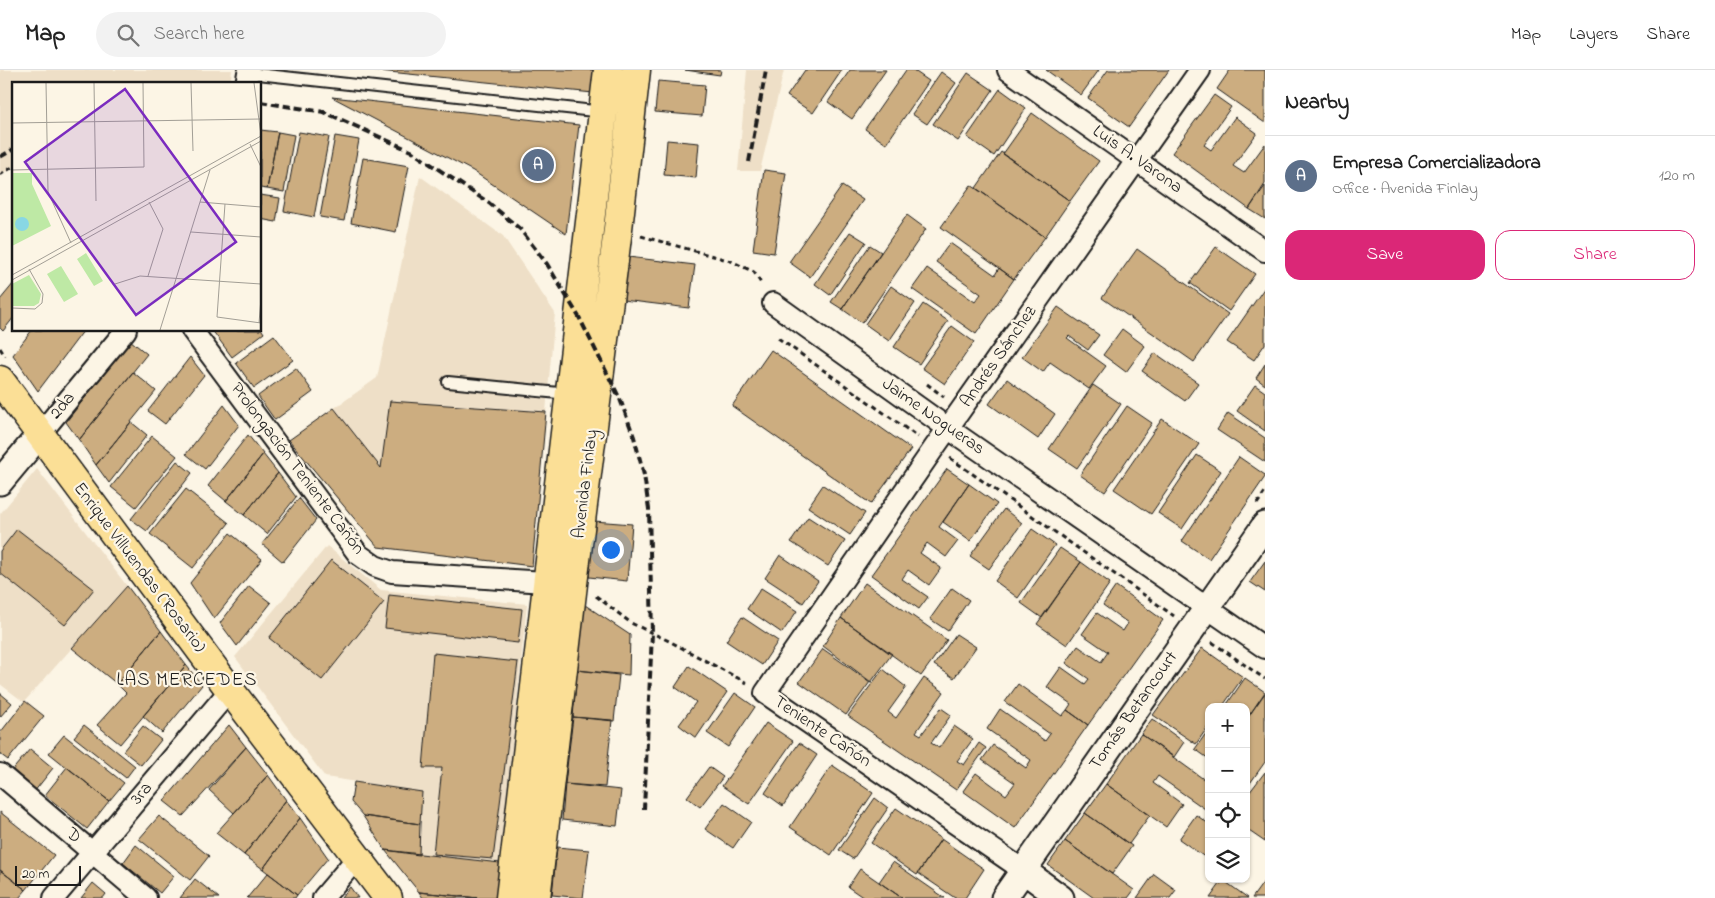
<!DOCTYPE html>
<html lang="en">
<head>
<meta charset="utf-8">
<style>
	:root { --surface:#fff; --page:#f2f2f2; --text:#222; --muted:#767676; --line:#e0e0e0; --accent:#db2777 }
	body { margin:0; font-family:"Indie Flower",sans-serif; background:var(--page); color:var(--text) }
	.controls { position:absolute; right:15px; bottom:15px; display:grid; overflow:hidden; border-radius:10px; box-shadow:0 1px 4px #0004 }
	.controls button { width:45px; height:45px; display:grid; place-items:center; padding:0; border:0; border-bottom:1px solid var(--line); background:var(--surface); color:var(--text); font:25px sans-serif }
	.scale { position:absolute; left:15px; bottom:12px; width:66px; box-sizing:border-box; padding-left:5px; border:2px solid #1c1c1c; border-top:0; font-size:14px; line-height:18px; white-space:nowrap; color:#1c1c1c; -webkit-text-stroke:4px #fcf5e5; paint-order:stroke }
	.you { position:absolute; left:610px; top:479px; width:18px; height:18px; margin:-12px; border:4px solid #fff; border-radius:50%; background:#1a73e8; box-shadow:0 0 0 8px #1a73e833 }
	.badge { display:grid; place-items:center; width:32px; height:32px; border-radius:50%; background:var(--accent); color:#fff; font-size:16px; font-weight:700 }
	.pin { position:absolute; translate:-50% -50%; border:2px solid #fff; box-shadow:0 1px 5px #0006 }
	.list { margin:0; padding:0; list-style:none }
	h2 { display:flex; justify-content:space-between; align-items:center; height:65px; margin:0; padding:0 20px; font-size:21px }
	h2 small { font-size:16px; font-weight:400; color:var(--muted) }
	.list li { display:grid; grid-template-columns:32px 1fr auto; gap:15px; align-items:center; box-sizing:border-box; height:80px; padding:0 20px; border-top:1px solid var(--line) }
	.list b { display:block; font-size:19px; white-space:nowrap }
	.list p { margin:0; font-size:16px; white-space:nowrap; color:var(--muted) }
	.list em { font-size:16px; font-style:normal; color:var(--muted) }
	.actions { display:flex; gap:10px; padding:15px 20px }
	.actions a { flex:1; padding:11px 0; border:1px solid var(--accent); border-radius:15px; text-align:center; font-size:18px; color:var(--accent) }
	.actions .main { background:var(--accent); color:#fff }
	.icon { flex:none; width:28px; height:28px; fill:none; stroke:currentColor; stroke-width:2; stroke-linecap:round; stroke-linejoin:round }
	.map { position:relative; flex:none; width:1265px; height:828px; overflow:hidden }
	header { display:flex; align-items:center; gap:30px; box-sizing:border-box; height:70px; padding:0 25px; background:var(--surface); border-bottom:1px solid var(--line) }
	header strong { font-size:24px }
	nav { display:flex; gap:28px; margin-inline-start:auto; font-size:18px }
	.search { width:350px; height:45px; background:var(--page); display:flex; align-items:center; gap:12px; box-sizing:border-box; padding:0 18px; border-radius:28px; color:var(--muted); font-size:19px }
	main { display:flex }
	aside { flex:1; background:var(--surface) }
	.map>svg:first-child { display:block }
	.built { fill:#eedfc7 }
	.building { fill:#ccad80; stroke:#1c1c1c }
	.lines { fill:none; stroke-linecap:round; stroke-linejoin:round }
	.service-casing { stroke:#1c1c1c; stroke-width:14 }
	.minor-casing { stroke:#1c1c1c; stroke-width:24 }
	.tertiary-casing { stroke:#1c1c1c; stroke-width:29 }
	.primary-casing { stroke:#1c1c1c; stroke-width:31 }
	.path { stroke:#1c1c1c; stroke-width:3; stroke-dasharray:5 4; stroke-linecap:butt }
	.service { stroke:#fcf5e5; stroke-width:10 }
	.minor { stroke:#fcf5e5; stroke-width:20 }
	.tertiary { stroke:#fcf5e5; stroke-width:25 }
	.primary { stroke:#fbdf96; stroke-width:28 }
	.rail { stroke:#1c1c1c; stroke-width:4; stroke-dasharray:8 4; stroke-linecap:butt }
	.labels { text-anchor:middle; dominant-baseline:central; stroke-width:4.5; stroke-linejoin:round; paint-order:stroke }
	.street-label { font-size:18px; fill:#1c1c1c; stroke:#fcf5e5 }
	.neighbourhood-label { font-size:19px; letter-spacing:1px; fill:#1c1c1c; stroke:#fcf5e5 }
	.inset-road { fill:none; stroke:#a29e95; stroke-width:1 }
	.view { fill:#7b2cbf; fill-opacity:0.15; stroke:#7b2cbf; stroke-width:2.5 }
	.inset-edge { fill:none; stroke:#1c1c1c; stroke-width:2.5 }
</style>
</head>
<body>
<header>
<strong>Map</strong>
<div class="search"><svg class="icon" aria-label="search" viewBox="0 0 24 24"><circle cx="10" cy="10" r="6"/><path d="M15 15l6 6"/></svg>Search here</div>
<nav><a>Map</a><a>Layers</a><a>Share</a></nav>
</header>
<main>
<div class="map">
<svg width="1265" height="828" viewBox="0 0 1265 828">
	<rect width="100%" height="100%" fill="#fcf5e5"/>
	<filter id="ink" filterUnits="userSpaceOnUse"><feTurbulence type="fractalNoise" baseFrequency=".02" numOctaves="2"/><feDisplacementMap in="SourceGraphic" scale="10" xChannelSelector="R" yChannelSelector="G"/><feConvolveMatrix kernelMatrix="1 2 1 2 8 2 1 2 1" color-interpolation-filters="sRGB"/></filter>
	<g filter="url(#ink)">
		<path class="built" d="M0,0H232L230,14H14V96L0,105Z
			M747,0H784L760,101H738Z
			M420,106L503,166L555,243L532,496L378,477L289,370L377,308Z
			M37,399L127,516L24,632L0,614V444Z
			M327,476L381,520L527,534L500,793L419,785L422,722L325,707L235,587Z"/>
		<path class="building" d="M370,0H596L593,23Z
			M685,0H721L720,5Z
			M805,0H842L813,43L787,26Z
			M850,0H886L852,49L828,32Z
			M906,0H913L929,11L886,74L865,59Z
			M1046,0H1099L1081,25Z
			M1108,0H1169L1129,57L1088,28Z
			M1230,0H1265V53L1217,19Z
			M941,2L956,13L927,54L912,44Z
			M968,3L993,20L958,71L933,54Z
			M658,11L705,15L702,46L655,42Z
			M1000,19L1026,38L994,86L967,67Z
			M1214,25L1231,37L1204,75L1211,80L1235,47L1257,63L1233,96L1244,103L1265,74V114L1249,139L1172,83Z
			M332,27L579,55L566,164L473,101Z
			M1032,43L1099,91L1070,131L1003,84Z
			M260,60L278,62L267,119L260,118Z
			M278,62L294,65L284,122L267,119Z
			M299,62L329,67L314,147L284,141Z
			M335,66L359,70L344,151L320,147Z
			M667,70L699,73L696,108L664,105Z
			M1001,82L1070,131L1045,167L976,118Z
			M363,88L409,96L396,162L351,153Z
			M764,100L786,103L774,183L753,180Z
			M971,115L1045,167L1014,209L941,157Z
			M842,116L863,130L810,207L789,192Z
			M1265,116V149L1249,139Z
			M260,125L280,128L276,152L260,149Z
			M907,145L926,159L862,253L842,239Z
			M850,162L866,172L830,225L815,214Z
			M950,173L995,205L999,198L1014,209L976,264L912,219L927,198L975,232L981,224L936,192Z
			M870,175L881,182L842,239L831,232Z
			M1216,177L1255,204L1229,241L1190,213Z
			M1137,179L1228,244L1194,292L1102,228Z
			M628,187L695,195L689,238L623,230Z
			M14,213V247L3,261L0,258V230Z
			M891,216L915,233L889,271L865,254Z
			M1265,217V274L1254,290L1227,272Z
			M923,234L948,251L919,294L894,277Z
			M1058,237L1099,265L1088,280L1069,266L1067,268L1106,296L1089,319L1050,292L1043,302L1022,287Z
			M952,256L974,272L945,314L922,298Z
			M260,257L264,263L232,287L212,260H260Z
			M1122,259L1145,276L1126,302L1103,285Z
			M32,260H84L38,321L13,285Z
			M274,265L293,290L254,318L236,293Z
			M130,270L147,284L79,370L66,352Z
			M771,280L911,379L871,434L732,336Z
			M1155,283L1198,313L1185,331L1142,301Z
			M190,287L204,305L165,354L148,341Z
			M1265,294V315L1256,308Z
			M296,298L313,322L275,350L258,326Z
			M133,302L156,321L96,395L79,370Z
			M1007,309L1055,344L1038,369L989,334Z
			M1093,315L1121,334L1077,398L1049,379Z
			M1255,315L1265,322V361L1237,341Z
			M390,331L546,342L532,496L378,477L289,370L334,338L381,398Z
			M224,335L239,355L205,399L186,384Z
			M1127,336L1152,353L1105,422L1080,405Z
			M1228,343L1265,368V392L1217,360Z
			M1162,349L1199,374L1151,444L1114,419Z
			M131,352L147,365L109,413L96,395Z
			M248,365L263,384L226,431L208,416Z
			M152,366L177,386L136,437L111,417Z
			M263,384L278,403L244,445L226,431Z
			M1197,385L1221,401L1182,459L1158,443Z
			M1239,387L1265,405V407L1209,489L1182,471Z
			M177,391L192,403L147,461L131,449Z
			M947,399L969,414L939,457L958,471L946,487L927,473L920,483L941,498L929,515L908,500L902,509L928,527L919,539L871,505Z
			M278,403L296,427L267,464L244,445Z
			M969,414L997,434L970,471L943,452Z
			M823,415L865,443L850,465L808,437Z
			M186,419L229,453L193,498L150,464Z
			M299,428L316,450L283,492L262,474Z
			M1004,439L1022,453L989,499L970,486Z
			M808,447L845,471L828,496L791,472Z
			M594,451L632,454L627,511L589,507Z
			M17,459L94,519L65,555L0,503V481Z
			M1032,459L1055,475L1018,528L995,511Z
			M230,463L262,489L214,549L190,513Z
			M1060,478L1081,492L1042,548L1021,533Z
			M780,485L818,511L803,533L765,508Z
			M331,490L384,532L322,610L269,568Z
			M1265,491V522L1250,512Z
			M1081,492L1110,513L1067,575L1037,554Z
			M865,513L947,570L921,606L841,548Z
			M127,516L161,561L117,614L72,578Z
			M249,516L271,533L237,576L220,553Z
			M1116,516L1163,550L1088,655L1067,640L1071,634L1047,617L1061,597L1085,614L1089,609L1066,593L1078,576L1101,592L1108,582L1082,564L1097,543L1123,561L1128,553L1103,535Z
			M761,518L797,541L782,563L747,539Z
			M952,518L969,530L948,561L930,549Z
			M389,525L522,539L518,573L385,558Z
			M582,533L630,565L629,605L577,600Z
			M742,547L778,571L762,595L726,571Z
			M841,548L892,584L871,612L823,576Z
			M161,561L186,595L120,674L97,655L126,623L117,614Z
			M956,564L976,577L954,608L934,595Z
			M1202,578L1243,607L1222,637H1209V655L1196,674L1153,645Z
			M823,579L870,612L846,645L799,612Z
			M433,583L518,592L493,789L433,784L442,698H423Z
			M186,595L202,615L162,663L143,646Z
			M689,596L727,622L696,668L679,655L696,632L675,617Z
			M883,599L906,617L888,642L896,648L924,608L944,622L916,662L921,665L941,638L951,645L931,673L939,678L954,656L973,669L957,691L964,695L979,673L986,678L956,720L848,646Z
			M577,600L619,605L614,651L573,647Z
			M1245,608L1265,622L1246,650V637H1225Z
			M1018,614L1062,646L1067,640L1088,655L1015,758L963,721L976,703L1006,725L1015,713L982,690L993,675L1026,698L1031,690L987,659L1000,639L1045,671L1050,664L1005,632Z
			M0,623L12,633L0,647Z
			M735,623L755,637L728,677L707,663Z
			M1265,623V692L1248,716L1246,715V650Z
			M25,631L44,646L8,690L0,684V663Z
			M573,647L612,650L605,717L565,714Z
			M1152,649L1184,672L1174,687L1141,664Z
			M766,653L793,671L749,734L722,716Z
			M84,655L135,696L126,708L74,667Z
			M229,655L246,677L183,746L164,731Z
			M143,656L161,670L141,695L123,681Z
			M1209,659V689L1195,679Z
			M1141,664L1209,713L1208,741L1158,706L1153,713L1182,734L1166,757L1106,714Z
			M64,665L124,713L109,731L49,683Z
			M799,673L817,685L783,736L765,723Z
			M246,677L268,705L234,743L209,720Z
			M30,679L53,698L34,722L10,703Z
			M832,695L873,723L831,785L790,757Z
			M67,697L109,731L87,759L45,725Z
			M709,697L723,707L700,737L687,727Z
			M1265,702V772L1246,759V727Z
			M268,705L286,730L244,785L216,763Z
			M354,712L422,722L420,754L363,746L351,732Z
			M565,714L621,720L617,756L562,750Z
			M1106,714L1150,745L1129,774L1085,743Z
			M875,728L888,738L853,789L839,780Z
			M286,730L300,748L263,799L244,785Z
			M724,733L751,752L733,778L705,759Z
			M896,738L941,769L917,805L871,773Z
			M0,742L54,785L26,820L0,800Z
			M1085,743L1132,776L1112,804L1065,771Z
			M1196,745L1209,754V790L1179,769Z
			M159,746L209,786L190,810L139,769Z
			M363,746L420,754L419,785L385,780Z
			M300,748L328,788L297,825L263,799Z
			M941,769L984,799L965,828H955L918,803Z
			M1065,771L1134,820L1128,828H1094L1048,795Z
			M136,775L174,806L160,823L123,793Z
			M557,777L589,780L583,828L552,825Z
			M385,780L500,793L496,828H478L419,822Z
			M893,792L945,828H902L879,812Z
			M860,799L902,828H864L848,817Z
			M0,800L26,820L19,828H0Z
			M268,803L297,825L295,828H247Z
			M1154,804L1176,820L1170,828H1137Z
			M195,809L219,828H180Z
			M1223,810L1248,828H1210Z
			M1265,810V828H1252Z
			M93,813L106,824L103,828H81Z
			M350,817L358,828H341Z
			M419,822L478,828H423Z"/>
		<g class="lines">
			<g class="service-casing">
				<path id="service" d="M249,0L248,3L603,42
					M448,312L569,324"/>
			</g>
			<g class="minor-casing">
				<path id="minor" d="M1008,0L1265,181
					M246,14L248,3
					M773,233L949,359L1265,578
					M192,260L358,484L375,496L392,502L561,513
					M40,364L126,260
					M0,704L146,828
					M1023,800L765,623L934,378L1200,0
					M54,828L230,620
					M323,828L357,788"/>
			</g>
			<g class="tertiary-casing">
				<path id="tertiary" d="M0,412L40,364
					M1023,800L1061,828
					M1004,828L1265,455"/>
			</g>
			<g class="primary-casing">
				<path id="primary" d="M0,310L230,620L388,828
					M510,828L608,0
					M536,828L573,514L618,159L636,0"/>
			</g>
			<path class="path" d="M0,105L14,96
				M641,166L731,191L754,202L762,215
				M778,268L918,367
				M0,278L5,286
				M927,314L944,327
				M950,388L1174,546
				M1257,434L1265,422
				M596,526L631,553L669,571L747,613
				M1212,572L1265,609"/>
			<use href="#service" class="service"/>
			<use href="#minor" class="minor"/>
			<use href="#tertiary" class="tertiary"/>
			<use href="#primary" class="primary"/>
			<path class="rail" d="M260,32L324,42L411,81L489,133L520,159L547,194L579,247L620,329L634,367L644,405L649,439L652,563L644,739
				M0,87L14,79
				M749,92L766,0"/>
		</g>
	</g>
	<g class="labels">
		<g class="street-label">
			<text transform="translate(1137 90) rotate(35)">Luis A. Varona</text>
			<text transform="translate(999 287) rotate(-55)">Andrés Sánchez</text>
			<text transform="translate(63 336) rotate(-51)">2da</text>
			<text transform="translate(933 347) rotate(35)">Jaime Nogueras</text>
			<text transform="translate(297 399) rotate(53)">Prolongación Teniente Cañón</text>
			<text transform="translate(586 414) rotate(-83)">Avenida Finlay</text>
			<text transform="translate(139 498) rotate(53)">Enrique Villuendas (Rosario)</text>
			<text transform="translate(1134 641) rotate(-55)">Tomás Betancourt</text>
			<text transform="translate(822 662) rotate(34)">Teniente Cañón</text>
			<text transform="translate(142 724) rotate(-50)">3ra</text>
			<text transform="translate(73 766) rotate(41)">D</text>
		</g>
		<g class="neighbourhood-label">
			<text x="187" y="610">LAS MERCEDES</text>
		</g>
	</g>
	<g transform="translate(12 12)">
		<rect width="249" height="249" fill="#fcf5e5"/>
		<path d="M0,91H20V102L39,144L0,164ZM74,171L91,199L82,204L65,177ZM49,184L66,212L52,220L35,192ZM17,193L29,212L27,221L22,224H0V202Z" fill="#bee9a5"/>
		<path d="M3 142a7 7 0 1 1 14 0a7 7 0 1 1-14 0Z" fill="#88d7e4"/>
		<path class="inset-road" d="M34,1L36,110L59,161M82,1L84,119M179,1L181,69M242,1L249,53M0,41L249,37M238,62L249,85M0,88L132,85L131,1M188,120L249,125M213,122L205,235L249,241M179,150L249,155M0,193L249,54M136,194L151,147L137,120M0,198L249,59M103,202L128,194L249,202M0,226L23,227L30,221L31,212L17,187M247,241L249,216M148,248L198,88"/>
		<path class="view" d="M113,7L224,160L124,233L13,80Z"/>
		<rect width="249" height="249" class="inset-edge"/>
	</g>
</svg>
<div class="controls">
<button>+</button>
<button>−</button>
<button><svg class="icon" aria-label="locate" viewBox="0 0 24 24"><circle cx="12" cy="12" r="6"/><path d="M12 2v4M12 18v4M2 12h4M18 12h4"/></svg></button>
<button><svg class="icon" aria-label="layers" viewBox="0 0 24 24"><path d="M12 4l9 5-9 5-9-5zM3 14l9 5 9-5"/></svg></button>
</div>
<div class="scale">20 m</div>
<div class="you"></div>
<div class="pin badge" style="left:538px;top:95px;background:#5c6f8a">A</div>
</div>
<aside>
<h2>Nearby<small></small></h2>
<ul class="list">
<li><span class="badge" style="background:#5c6f8a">A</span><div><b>Empresa Comercializadora</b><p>Office · Avenida Finlay</p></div><em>120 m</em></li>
</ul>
<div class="actions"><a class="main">Save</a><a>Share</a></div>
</aside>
</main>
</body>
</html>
